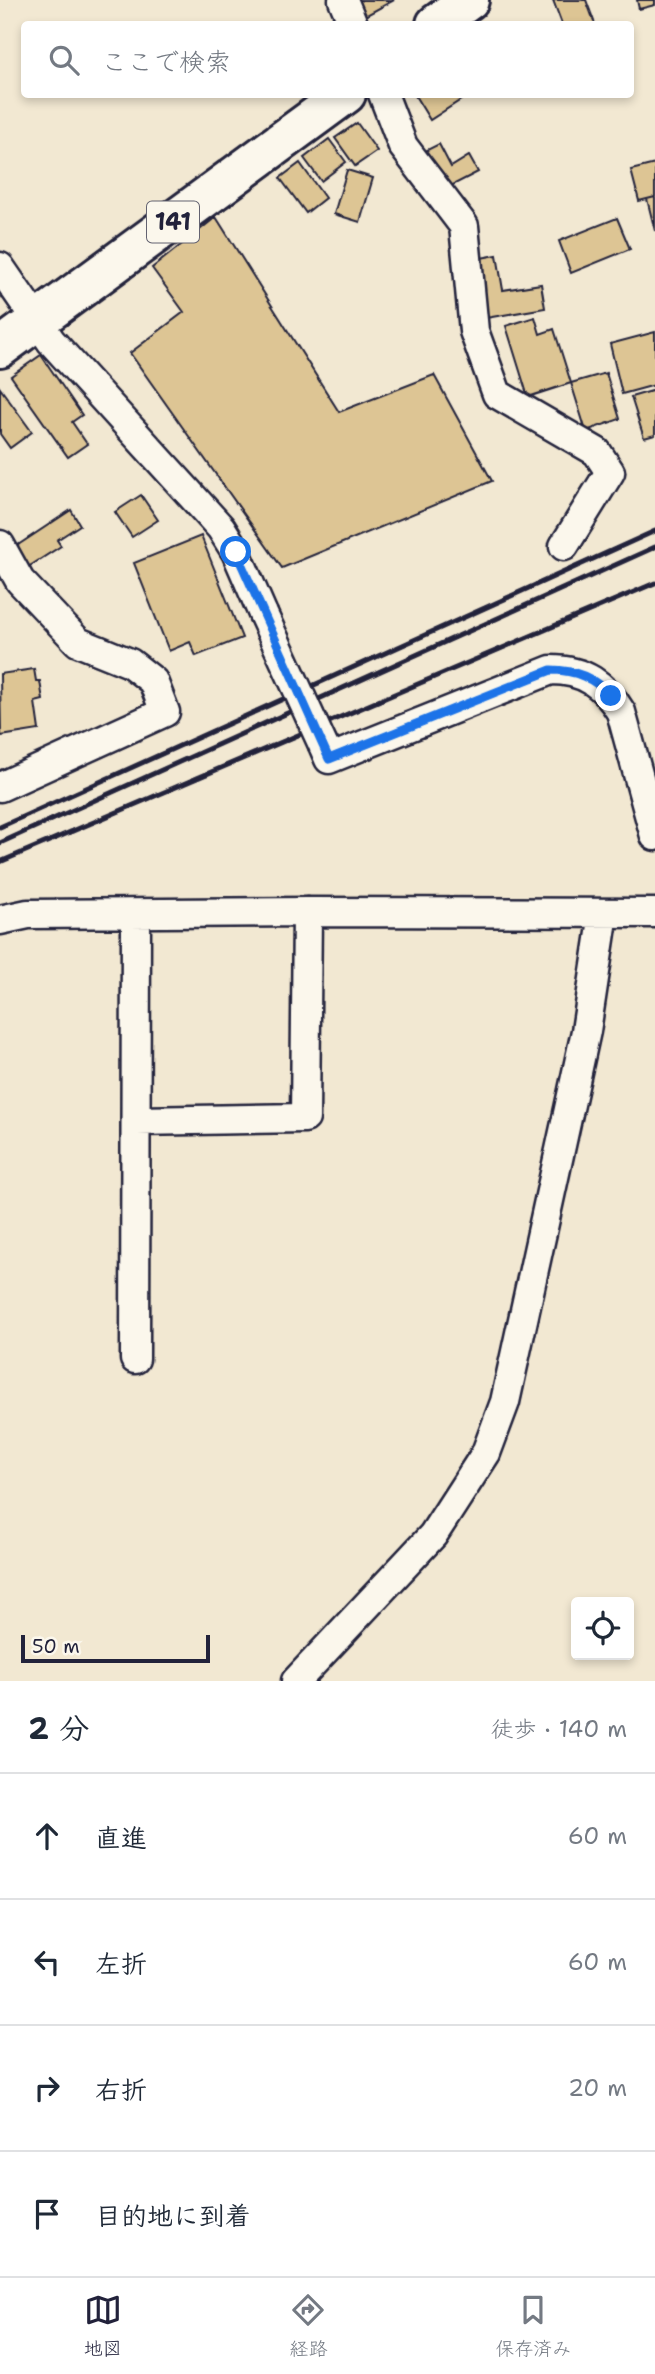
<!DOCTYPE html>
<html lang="ja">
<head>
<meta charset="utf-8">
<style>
	:root { --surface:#fff; --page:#f2f2f3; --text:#1f2937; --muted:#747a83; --line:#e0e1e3; --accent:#22223b }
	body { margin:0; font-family:"Shantell Sans","Klee One",sans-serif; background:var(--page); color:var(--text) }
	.controls { position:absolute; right:21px; bottom:21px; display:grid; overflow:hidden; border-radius:7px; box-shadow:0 4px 10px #0003 }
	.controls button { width:63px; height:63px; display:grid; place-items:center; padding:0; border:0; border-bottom:2px solid var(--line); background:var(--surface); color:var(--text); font:35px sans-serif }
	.scale { position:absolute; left:21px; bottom:18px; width:189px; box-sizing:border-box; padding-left:7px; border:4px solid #22223b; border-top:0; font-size:19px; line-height:24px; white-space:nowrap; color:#22223b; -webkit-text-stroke:5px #fbf7ec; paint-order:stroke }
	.stop { position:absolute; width:21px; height:21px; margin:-16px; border:5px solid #1a73e8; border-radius:50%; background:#fff }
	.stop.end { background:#1a73e8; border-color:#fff; box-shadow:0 2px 7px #0008 }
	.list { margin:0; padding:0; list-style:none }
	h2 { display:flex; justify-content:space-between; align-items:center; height:91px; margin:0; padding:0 28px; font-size:30px }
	h2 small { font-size:23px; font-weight:400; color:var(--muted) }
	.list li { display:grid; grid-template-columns:46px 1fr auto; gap:21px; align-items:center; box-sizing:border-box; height:126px; padding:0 28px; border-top:2px solid var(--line) }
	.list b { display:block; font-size:26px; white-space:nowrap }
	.list em { font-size:23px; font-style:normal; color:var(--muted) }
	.icon { flex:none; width:38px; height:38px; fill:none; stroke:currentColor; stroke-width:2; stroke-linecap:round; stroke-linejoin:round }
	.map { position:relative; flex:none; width:655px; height:1681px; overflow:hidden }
	.search { position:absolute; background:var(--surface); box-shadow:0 4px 10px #0003; left:21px; right:21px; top:21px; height:77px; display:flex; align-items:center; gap:18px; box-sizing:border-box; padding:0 24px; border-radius:7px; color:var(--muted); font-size:26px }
	.sheet { height:595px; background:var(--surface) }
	nav { display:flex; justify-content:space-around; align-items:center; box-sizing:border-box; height:98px; border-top:2px solid var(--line); background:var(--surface); font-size:19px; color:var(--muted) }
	nav a { display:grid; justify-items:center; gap:4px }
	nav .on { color:var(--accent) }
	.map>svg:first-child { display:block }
	.building { fill:#ddc594; stroke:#22223b; stroke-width:2 }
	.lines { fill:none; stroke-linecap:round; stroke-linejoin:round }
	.minor-casing { stroke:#22223b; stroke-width:33 }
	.highway-casing { stroke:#22223b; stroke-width:44 }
	.minor { stroke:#fbf7ec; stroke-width:28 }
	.highway { stroke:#fbf7ec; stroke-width:38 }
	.rail { stroke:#22223b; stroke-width:5 }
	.minor-bridge-casing { stroke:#22223b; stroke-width:33; stroke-linecap:butt }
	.minor-bridge { stroke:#fbf7ec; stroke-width:28 }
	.route { stroke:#1a73e8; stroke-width:9 }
	.labels { text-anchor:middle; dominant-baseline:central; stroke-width:7; stroke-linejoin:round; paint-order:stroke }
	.shield { fill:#fbf7ec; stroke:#636270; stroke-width:2 }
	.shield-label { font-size:24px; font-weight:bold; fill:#22223b }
</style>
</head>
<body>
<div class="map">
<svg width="655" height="1681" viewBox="0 0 655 1681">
	<rect width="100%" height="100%" fill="#f2e8d2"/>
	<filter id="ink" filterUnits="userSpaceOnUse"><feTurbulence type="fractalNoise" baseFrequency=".0143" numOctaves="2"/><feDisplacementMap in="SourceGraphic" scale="14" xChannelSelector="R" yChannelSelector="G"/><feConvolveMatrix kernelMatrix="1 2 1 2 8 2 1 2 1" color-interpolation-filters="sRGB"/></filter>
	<g filter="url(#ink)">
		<path class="building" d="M356,0H394L365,16Z
			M553,0H586L595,24H562Z
			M637,0H655V5L639,9Z
			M414,94H470L430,120Z
			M357,123L377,151L355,166L335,138Z
			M329,139L346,162L321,181L304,158Z
			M439,144L451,167L469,156L478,172L449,187L423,152Z
			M300,163L325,198L306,213L280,178Z
			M655,164V197L639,201L631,170Z
			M347,170L373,178L360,222L334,214Z
			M655,197V231L647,199Z
			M216,217L339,412L434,375L492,481L282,568L130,353L184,312L152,268Z
			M617,218L630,249L571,273L559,241Z
			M497,255L503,290L541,284L545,308L480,319L470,260Z
			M535,317L540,334L554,329L571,383L528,397L506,326Z
			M655,332V385L622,394L610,344Z
			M41,355L82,415L72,422L87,444L68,457L11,376Z
			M606,373L620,419L586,431L571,383Z
			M0,388L32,432L10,448L0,434Z
			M655,390V435L644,438L631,397Z
			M141,495L158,520L132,537L115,512Z
			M71,510L80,525L57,540L61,546L25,569L12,549Z
			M201,536L242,638L196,656L190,642L169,651L134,563Z
			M34,669L36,681H40L43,700L35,702L39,730L1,736L0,674Z"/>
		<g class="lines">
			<g class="minor-casing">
				<path id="minor" d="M343,0L353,24
					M383,94L403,146L464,226L474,331L497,394L597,452L610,472L564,546
					M0,267L51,341L221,528L236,552L263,614
					M0,545L20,581L78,642L130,663L153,681L165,712L0,787
					M323,745L329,759L551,670C584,670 604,684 621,712L655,836
					M0,920L28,914L307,912L655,913
					M137,1121L305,1118L307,912
					M135,1359L136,914
					M296,1681L433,1535L486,1453L505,1402L586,1031L604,913"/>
			</g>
			<g class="highway-casing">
				<path id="highway" d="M436,24L469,0
					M0,348L346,94"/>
			</g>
			<use href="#minor" class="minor"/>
			<use href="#highway" class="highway"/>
			<path class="rail" d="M0,827L655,531
				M0,843L655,547
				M0,862L655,583"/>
			<g class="minor-bridge-casing">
				<path id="minor-bridge" d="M263,614L323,745"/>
			</g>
			<use href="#minor-bridge" class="minor-bridge"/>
		</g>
	</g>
	<g class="lines" filter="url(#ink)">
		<path class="route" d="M236,552L329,759L551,670C576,670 594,678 611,696"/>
	</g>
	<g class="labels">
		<rect class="shield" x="147" y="201.5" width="52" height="41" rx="5"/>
		<g class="shield-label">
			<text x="173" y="222">141</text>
		</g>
	</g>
</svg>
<div class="controls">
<button><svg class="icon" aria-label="locate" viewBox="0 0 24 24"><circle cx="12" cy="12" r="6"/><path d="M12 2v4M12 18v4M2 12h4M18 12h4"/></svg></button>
</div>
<div class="scale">50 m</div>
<div class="stop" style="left:236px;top:552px"></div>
<div class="stop end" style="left:611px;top:696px"></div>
<div class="search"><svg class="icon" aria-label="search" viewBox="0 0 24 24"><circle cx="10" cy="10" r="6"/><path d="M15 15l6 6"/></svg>ここで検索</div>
</div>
<section class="sheet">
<h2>2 分<small>徒歩 · 140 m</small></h2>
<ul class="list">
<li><svg class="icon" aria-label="ahead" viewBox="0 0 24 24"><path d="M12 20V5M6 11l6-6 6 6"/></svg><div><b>直進</b></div><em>60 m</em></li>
<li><svg class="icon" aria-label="left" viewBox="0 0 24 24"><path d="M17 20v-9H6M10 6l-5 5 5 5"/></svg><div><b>左折</b></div><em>60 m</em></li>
<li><svg class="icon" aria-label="right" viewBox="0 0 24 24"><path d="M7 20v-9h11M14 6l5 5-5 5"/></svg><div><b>右折</b></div><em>20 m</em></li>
<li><svg class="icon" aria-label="arrive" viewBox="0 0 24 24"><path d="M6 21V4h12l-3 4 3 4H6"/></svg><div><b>目的地に到着</b></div></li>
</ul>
</section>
<nav>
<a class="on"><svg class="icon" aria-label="map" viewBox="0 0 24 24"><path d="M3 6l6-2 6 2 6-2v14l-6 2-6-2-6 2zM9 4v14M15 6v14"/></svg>地図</a>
<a><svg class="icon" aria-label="directions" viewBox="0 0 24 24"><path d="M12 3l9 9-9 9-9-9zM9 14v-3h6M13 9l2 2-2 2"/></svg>経路</a>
<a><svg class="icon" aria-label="saved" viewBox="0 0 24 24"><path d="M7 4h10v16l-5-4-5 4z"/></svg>保存済み</a>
</nav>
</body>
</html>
